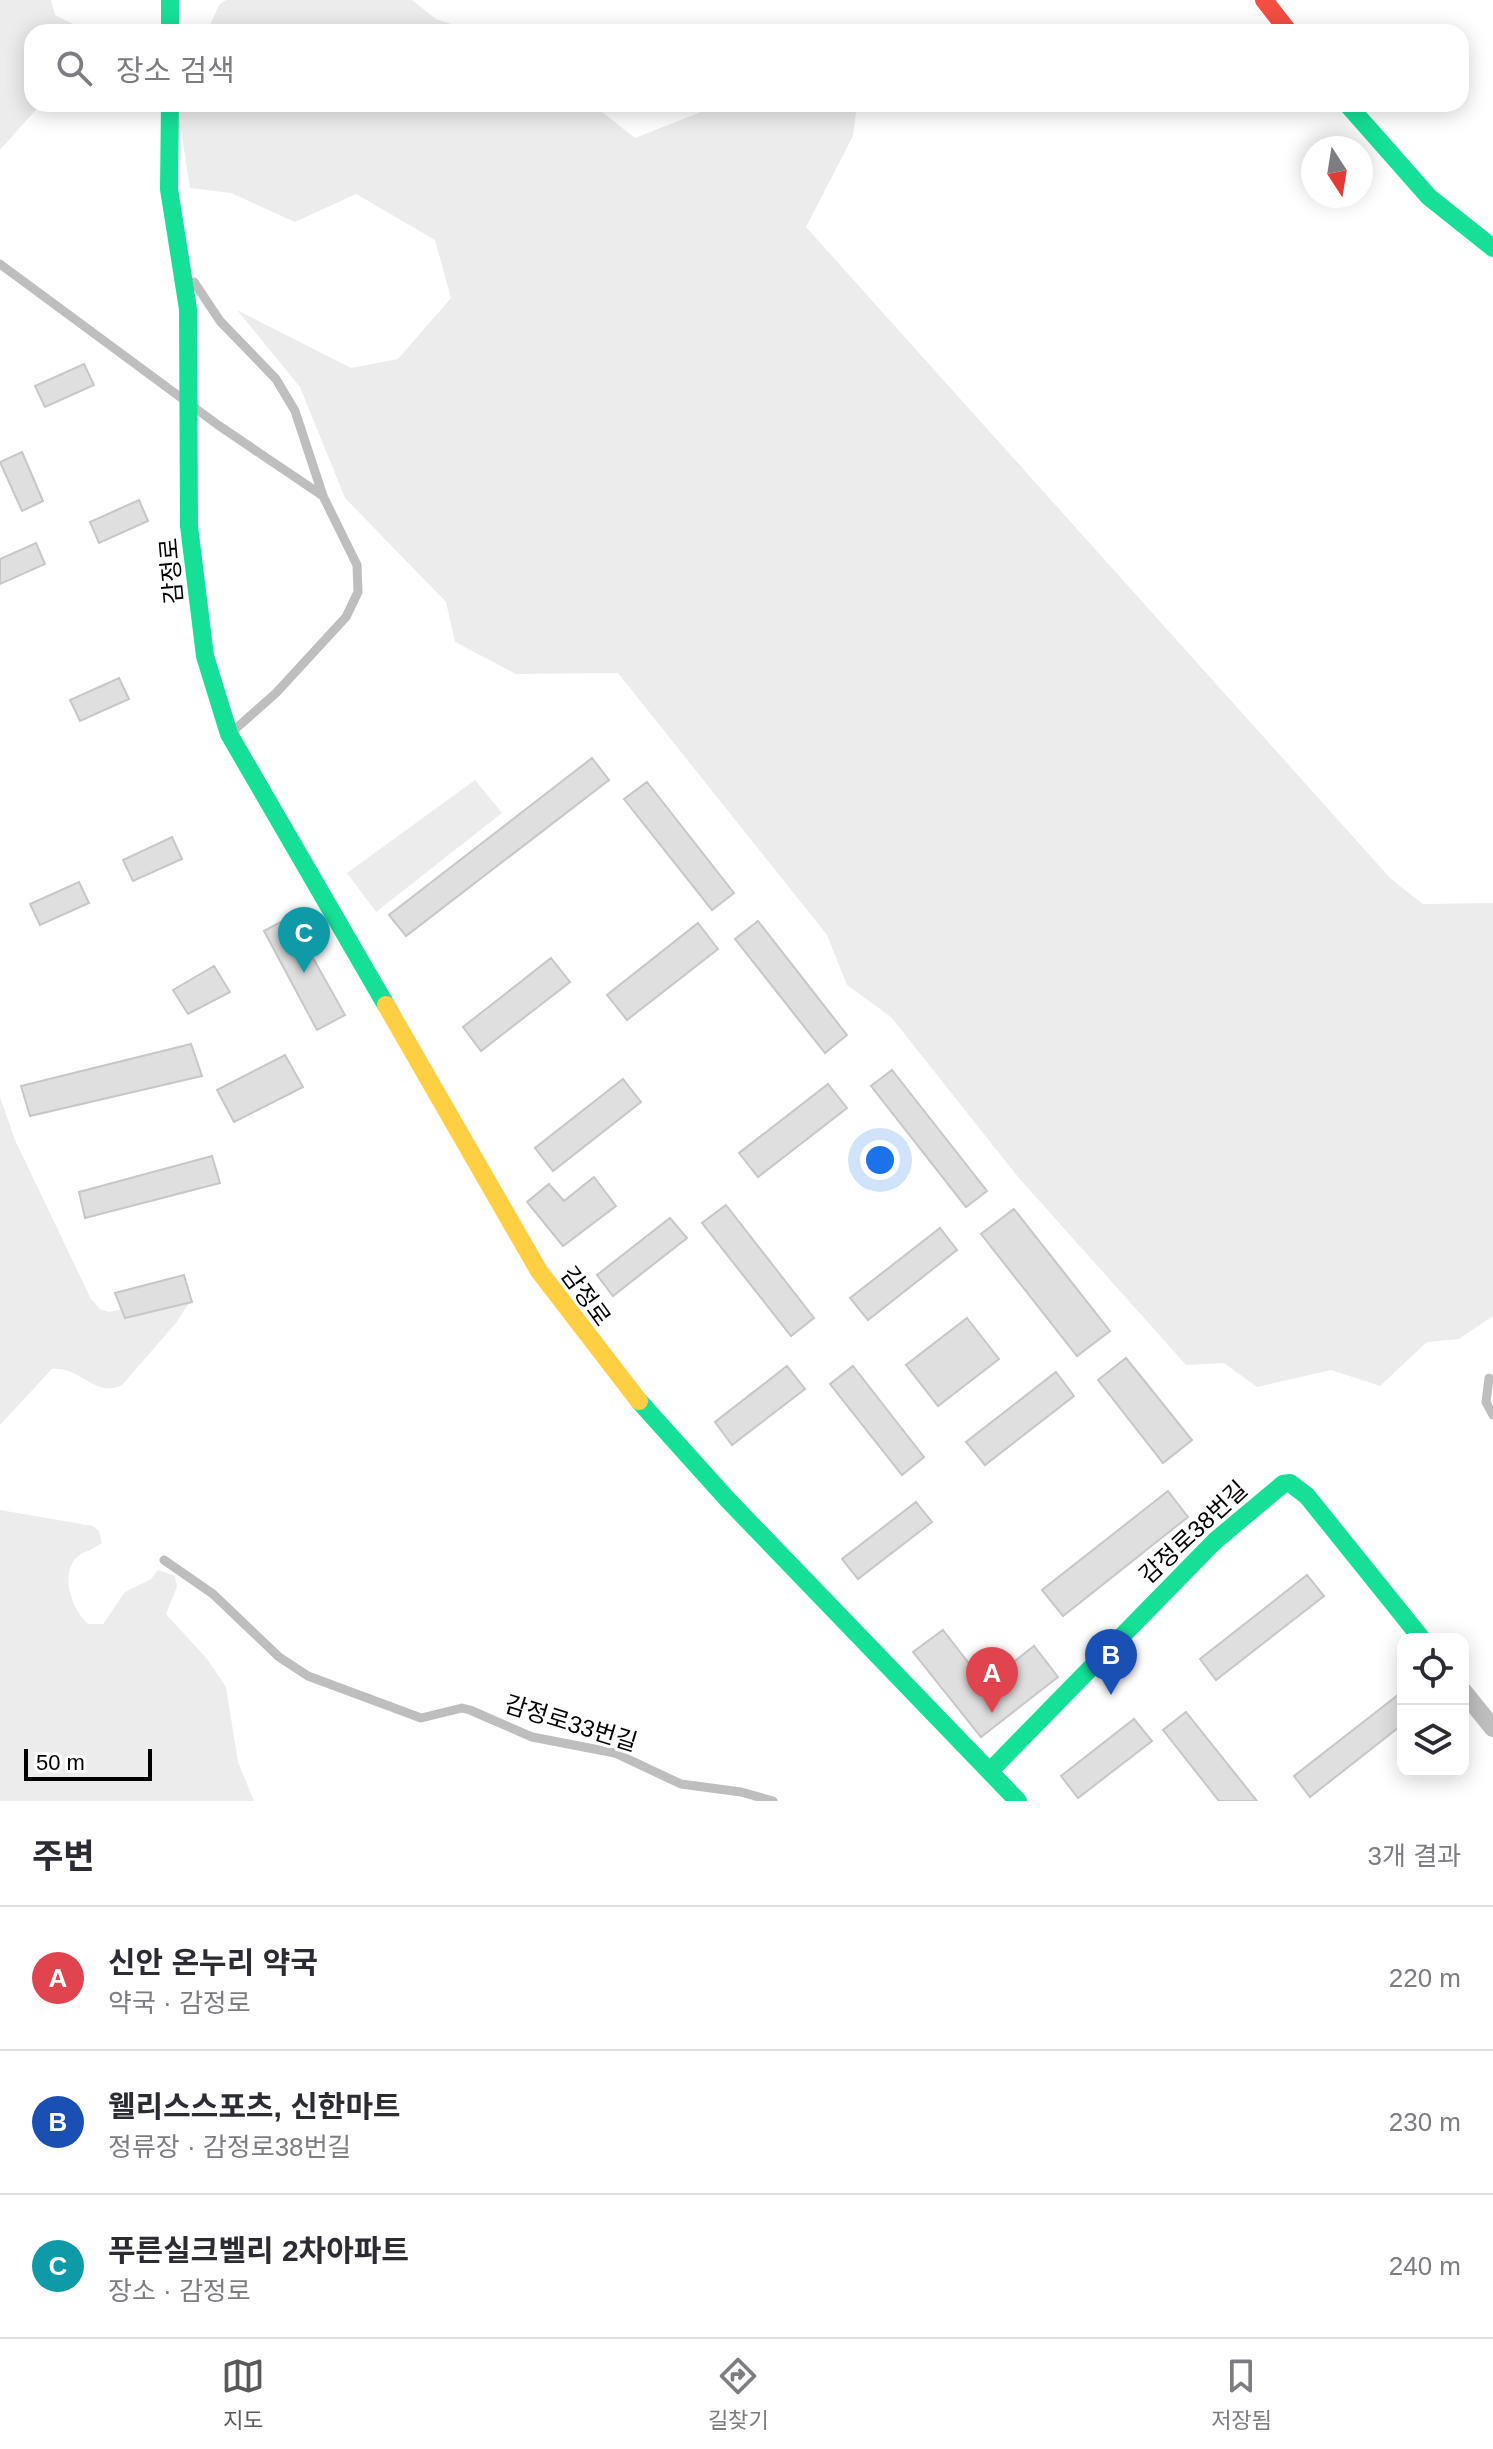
<!DOCTYPE html>
<html lang="ko">
<head>
<meta charset="utf-8">
<style>
	:root { --surface:#fff; --page:#f7f7f7; --text:#2b2b33; --muted:#7c7c81; --line:#e1e1e2; --accent:#595959 }
	body { margin:0; font-family:Arial,"Noto Sans KR",sans-serif; background:var(--page); color:var(--text) }
	.controls { position:absolute; right:24px; bottom:24px; display:grid; overflow:hidden; border-radius:16px; box-shadow:0 4px 20px #0003 }
	.controls button { width:72px; height:72px; display:grid; place-items:center; padding:0; border:0; border-bottom:2px solid var(--line); background:var(--surface); color:var(--text); font:40px sans-serif }
	.compass { position:absolute; left:1301px; top:136px; width:72px; height:72px; border-radius:50%; background:var(--surface); box-shadow:0 4px 20px #0003; rotate:168deg }
	.scale { position:absolute; left:24px; bottom:20px; width:128px; box-sizing:border-box; padding-left:8px; border:4px solid #000; border-top:0; font-size:22px; line-height:28px; white-space:nowrap; color:#000; -webkit-text-stroke:6px #fff; paint-order:stroke }
	.you { position:absolute; left:880px; top:1160px; width:28px; height:28px; margin:-20px; border:6px solid #fff; border-radius:50%; background:#1a73e8; box-shadow:0 0 0 12px #1a73e833 }
	.badge { display:grid; place-items:center; width:52px; height:52px; border-radius:50%; background:var(--accent); color:#fff; font-size:26px; font-weight:700 }
	.pin { position:absolute; translate:-50% -66px; filter:drop-shadow(0 2px 4px #0008) }
	.pin::after { content:''; position:absolute; top:42px; width:28px; height:24px; background:inherit; clip-path:polygon(0 0,100% 0,50% 100%) }
	.list { margin:0; padding:0; list-style:none }
	h2 { display:flex; justify-content:space-between; align-items:center; height:104px; margin:0; padding:0 32px; font-size:34px }
	h2 small { font-size:26px; font-weight:400; color:var(--muted) }
	.list li { display:grid; grid-template-columns:52px 1fr auto; gap:24px; align-items:center; box-sizing:border-box; height:144px; padding:0 32px; border-top:2px solid var(--line) }
	.list b { display:block; font-size:30px; white-space:nowrap }
	.list p { margin:0; font-size:26px; white-space:nowrap; color:var(--muted) }
	.list em { font-size:26px; font-style:normal; color:var(--muted) }
	.icon { flex:none; width:44px; height:44px; fill:none; stroke:currentColor; stroke-width:2; stroke-linecap:round; stroke-linejoin:round }
	.map { position:relative; flex:none; width:1493px; height:1801px; overflow:hidden }
	.search { position:absolute; background:var(--surface); box-shadow:0 4px 20px #0003; left:24px; right:24px; top:24px; height:88px; display:flex; align-items:center; gap:20px; box-sizing:border-box; padding:0 28px; border-radius:24px; color:var(--muted); font-size:30px }
	.sheet { height:536px; background:var(--surface) }
	nav { display:flex; justify-content:space-around; align-items:center; box-sizing:border-box; height:112px; border-top:2px solid var(--line); background:var(--surface); font-size:22px; color:var(--muted) }
	nav a { display:grid; justify-items:center; gap:4px }
	nav .on { color:var(--accent) }
	.map>svg:first-child { display:block }
	.green { fill:#ececec }
	.building { fill:#dfdfdf; stroke:#c7c7c7; stroke-width:2 }
	.lines { fill:none; stroke-linecap:round; stroke-linejoin:round }
	.lane { stroke:#bebebe; stroke-width:9 }
	.street { stroke:#bebebe; stroke-width:18 }
	.fast { stroke:#16e098; stroke-width:18 }
	.slow { stroke:#ffcf43; stroke-width:18 }
	.jam { stroke:#f24e42; stroke-width:18 }
	.labels { text-anchor:middle; dominant-baseline:central; stroke-width:6; stroke-linejoin:round; paint-order:stroke }
	.street-label { font-size:24px; fill:#000; stroke:#fff }
</style>
</head>
<body>
<div class="map">
<svg width="1493" height="1801" viewBox="0 0 1493 1801">
	<rect width="100%" height="100%" fill="#fff"/>
	<path class="green" d="M0,0H51L55,15L89,32H32V104H41L0,150Z
		M226,0H412L436,19L475,32H207L219,5Z
		M177,104H592L635,138L721,104H857L853,136L806,227L1391,879L1423,904L1493,903V1316L1459,1339L1427,1342L1380,1386L1331,1370L1257,1387L1224,1363L1186,1365L1018,1177L891,1017L847,985L827,935L618,673L516,674L455,642L446,602L345,498L300,387L237,310L351,368L398,359L451,298L435,240L356,194L295,222L231,193L190,188Z
		M475,780L502,813L376,912L347,873Z
		M0,1097L15,1140L91,1299L100,1309L109,1312L181,1297L189,1303L176,1323L122,1385C97,1399 78,1365 52,1369L0,1425Z
		M0,1510L93,1526L99,1531L102,1543C94,1550 82,1551 75,1559C60,1578 73,1610 88,1624H103L125,1592L151,1579L158,1570L175,1576L177,1587L166,1614L207,1659L226,1687L238,1762L254,1801H0Z"/>
	<path class="building" d="M84,364L94,385L45,407L35,386Z
		M22,452L43,501L22,511L0,462Z
		M139,500L148,521L99,543L90,522Z
		M36,543L45,564L0,584V559Z
		M119,678L129,699L80,721L70,700Z
		M592,758L609,780L406,936L389,915Z
		M647,782L734,893L712,910L624,799Z
		M172,837L182,859L133,881L123,860Z
		M79,882L89,903L40,925L30,904Z
		M290,917L345,1015L317,1030L264,931Z
		M758,921L847,1035L825,1053L735,939Z
		M698,923L718,949L627,1020L607,995Z
		M551,958L570,982L481,1051L463,1027Z
		M214,966L230,992L188,1014L173,990Z
		M191,1044L202,1076L30,1116L21,1086Z
		M285,1055L303,1087L234,1122L217,1090Z
		M892,1070L987,1191L966,1207L871,1086Z
		M623,1079L641,1102L553,1171L535,1148Z
		M828,1084L847,1108L758,1177L739,1153Z
		M212,1156L220,1183L85,1218L79,1192Z
		M594,1177L616,1206L563,1246L527,1202L549,1184L564,1201Z
		M726,1205L814,1318L791,1336L702,1223Z
		M1014,1209L1110,1331L1077,1356L981,1234Z
		M670,1218L687,1238L613,1296L597,1275Z
		M940,1228L957,1250L868,1320L850,1298Z
		M184,1275L192,1302L125,1318L115,1293Z
		M967,1318L999,1359L938,1406L906,1365Z
		M1126,1358L1192,1440L1163,1463L1098,1380Z
		M787,1366L805,1389L732,1445L715,1422Z
		M853,1366L924,1457L902,1475L830,1384Z
		M1056,1372L1074,1396L985,1465L966,1442Z
		M1168,1491L1188,1517L1063,1616L1042,1590Z
		M916,1502L932,1522L858,1579L842,1559Z
		M1307,1575L1324,1596L1216,1680L1200,1659Z
		M943,1630L985,1684L1034,1646L1058,1677L981,1737L913,1652Z
		M1403,1691V1724L1310,1797L1294,1776Z
		M1186,1712L1257,1801H1219L1163,1730Z
		M1134,1719L1152,1741L1078,1798L1061,1776Z"/>
	<g class="lines">
		<path class="lane" d="M0,264L218,425L323,496
			M194,282L220,321L276,379L295,411L323,496L357,565L358,592L346,617L276,693L232,732
			M1489,1378L1486,1402L1493,1415
			M164,1560L213,1594L279,1657L308,1676L421,1718L462,1708L470,1710L532,1737L615,1753L681,1784L741,1792L773,1801"/>
		<path class="street" d="M1463,1691L1493,1728"/>
		<path class="fast" d="M170,0V32
			M170,104L169,189L188,309L189,526L205,656L229,734L386,1005
			M1347,104L1429,197L1493,248
			M639,1401L728,1500L1018,1801
			M991,1770L1215,1541L1283,1484L1290,1483L1307,1496L1422,1639"/>
		<path class="slow" d="M386,1005L539,1271L639,1401"/>
		<path class="jam" d="M1264,0L1289,32"/>
	</g>
	<g class="labels">
		<g class="street-label">
			<text transform="translate(171 571) rotate(-95)">감정로</text>
			<text transform="translate(586 1296) rotate(54)">감정로</text>
			<text transform="translate(1193 1532) rotate(-43)">감정로38번길</text>
			<text transform="translate(571 1723) rotate(17)">감정로33번길</text>
		</g>
	</g>
</svg>
<div class="controls">
<button><svg class="icon" aria-label="locate" viewBox="0 0 24 24"><circle cx="12" cy="12" r="6"/><path d="M12 2v4M12 18v4M2 12h4M18 12h4"/></svg></button>
<button><svg class="icon" aria-label="layers" viewBox="0 0 24 24"><path d="M12 4l9 5-9 5-9-5zM3 14l9 5 9-5"/></svg></button>
</div>
<svg class="compass" viewBox="-18 -18 36 36"><path d="M0-13l5 13h-10z" fill="#e53935"/><path d="M0 13l5-13h-10z" fill="#7c7c81"/></svg>
<div class="scale">50 m</div>
<div class="you"></div>
<div class="pin badge" style="left:992px;top:1713px;background:#e0444e">A</div>
<div class="pin badge" style="left:1111px;top:1695px;background:#1a4fb4">B</div>
<div class="pin badge" style="left:304px;top:973px;background:#0f9aa8">C</div>
<div class="search"><svg class="icon" aria-label="search" viewBox="0 0 24 24"><circle cx="10" cy="10" r="6"/><path d="M15 15l6 6"/></svg>장소 검색</div>
</div>
<section class="sheet">
<h2>주변<small>3개 결과</small></h2>
<ul class="list">
<li><span class="badge" style="background:#e0444e">A</span><div><b>신안 온누리 약국</b><p>약국 · 감정로</p></div><em>220 m</em></li>
<li><span class="badge" style="background:#1a4fb4">B</span><div><b>웰리스스포츠, 신한마트</b><p>정류장 · 감정로38번길</p></div><em>230 m</em></li>
<li><span class="badge" style="background:#0f9aa8">C</span><div><b>푸른실크벨리 2차아파트</b><p>장소 · 감정로</p></div><em>240 m</em></li>
</ul>
</section>
<nav>
<a class="on"><svg class="icon" aria-label="map" viewBox="0 0 24 24"><path d="M3 6l6-2 6 2 6-2v14l-6 2-6-2-6 2zM9 4v14M15 6v14"/></svg>지도</a>
<a><svg class="icon" aria-label="directions" viewBox="0 0 24 24"><path d="M12 3l9 9-9 9-9-9zM9 14v-3h6M13 9l2 2-2 2"/></svg>길찾기</a>
<a><svg class="icon" aria-label="saved" viewBox="0 0 24 24"><path d="M7 4h10v16l-5-4-5 4z"/></svg>저장됨</a>
</nav>
</body>
</html>
